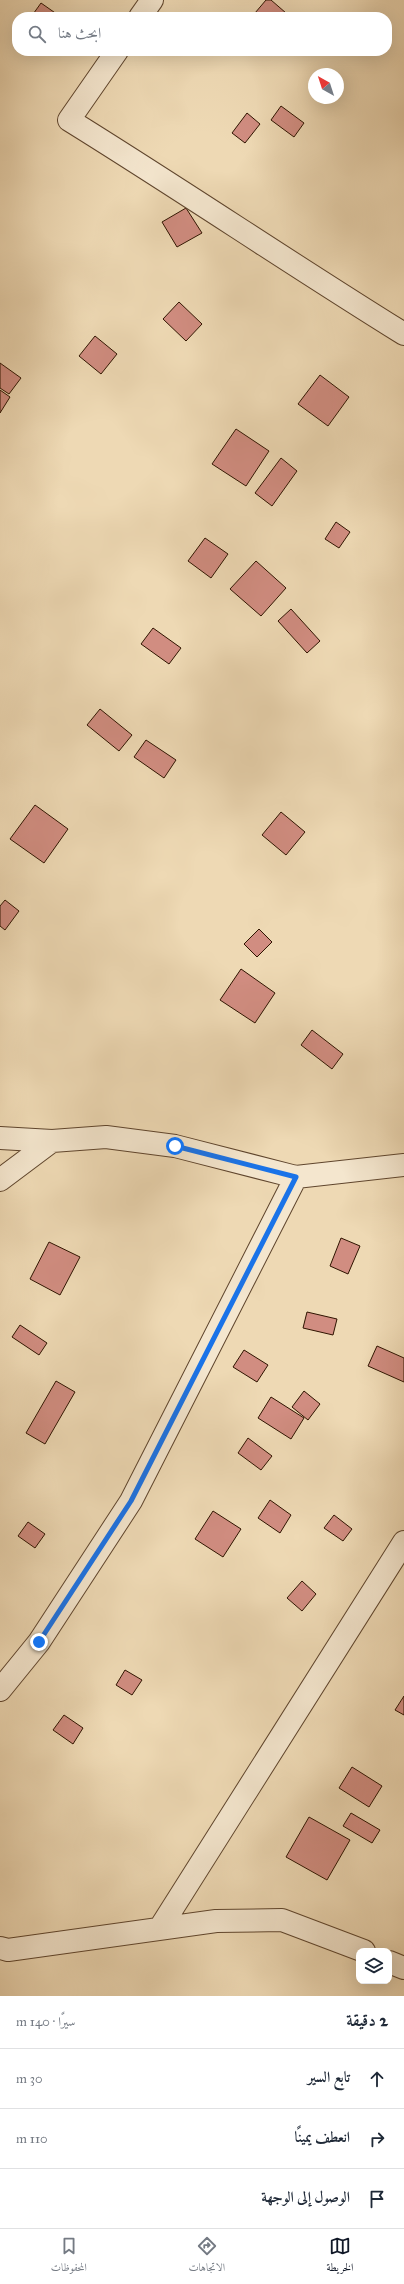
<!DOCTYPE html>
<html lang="ar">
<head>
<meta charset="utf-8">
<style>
	:root { --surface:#fff; --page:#f6f6f7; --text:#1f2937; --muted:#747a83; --line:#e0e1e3; --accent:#111827 }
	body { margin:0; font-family:"IM FELL Great Primer",Amiri,serif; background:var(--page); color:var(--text); direction:rtl }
	.controls { position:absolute; right:12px; bottom:12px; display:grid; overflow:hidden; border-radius:8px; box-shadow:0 4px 16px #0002 }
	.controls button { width:36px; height:36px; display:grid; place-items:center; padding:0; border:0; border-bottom:1px solid var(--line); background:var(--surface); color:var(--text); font:20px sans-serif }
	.compass { position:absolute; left:308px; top:68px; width:36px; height:36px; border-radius:50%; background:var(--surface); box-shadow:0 4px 16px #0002; rotate:321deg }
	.stop { position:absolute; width:12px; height:12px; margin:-9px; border:3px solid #1a73e8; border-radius:50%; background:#fff }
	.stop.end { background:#1a73e8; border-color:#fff; box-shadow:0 1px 4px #0008 }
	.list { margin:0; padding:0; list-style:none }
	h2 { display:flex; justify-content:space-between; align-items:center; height:52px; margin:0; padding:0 16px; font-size:17px }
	h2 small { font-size:13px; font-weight:400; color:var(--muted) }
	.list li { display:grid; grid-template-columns:26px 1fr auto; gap:12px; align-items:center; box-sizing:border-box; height:60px; padding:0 16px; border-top:1px solid var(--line) }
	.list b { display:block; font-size:15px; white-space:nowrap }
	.list em { font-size:13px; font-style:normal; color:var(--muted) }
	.icon { flex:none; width:22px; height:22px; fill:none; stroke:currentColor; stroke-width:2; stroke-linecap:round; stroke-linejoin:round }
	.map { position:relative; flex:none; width:404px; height:1996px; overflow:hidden; direction:ltr }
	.search { position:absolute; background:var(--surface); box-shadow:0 4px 16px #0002; left:12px; right:12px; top:12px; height:44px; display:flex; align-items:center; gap:10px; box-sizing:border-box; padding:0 14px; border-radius:16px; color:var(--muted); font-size:15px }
	.sheet { height:232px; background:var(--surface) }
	nav { display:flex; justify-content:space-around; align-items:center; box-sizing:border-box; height:56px; border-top:1px solid var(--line); background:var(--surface); font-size:11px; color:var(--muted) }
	nav a { display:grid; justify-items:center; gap:2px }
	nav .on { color:var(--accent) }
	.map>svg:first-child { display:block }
	.building { fill:#d18d81; stroke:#2f1400 }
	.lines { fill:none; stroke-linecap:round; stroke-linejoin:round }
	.minor-casing { stroke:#5f452d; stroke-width:24 }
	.minor { stroke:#f4e6ce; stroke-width:22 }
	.route { stroke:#1a73e8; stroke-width:5 }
</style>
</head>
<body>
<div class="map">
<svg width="404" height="1996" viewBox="0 0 404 1996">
	<rect width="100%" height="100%" fill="#eed9b4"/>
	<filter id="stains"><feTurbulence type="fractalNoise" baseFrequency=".005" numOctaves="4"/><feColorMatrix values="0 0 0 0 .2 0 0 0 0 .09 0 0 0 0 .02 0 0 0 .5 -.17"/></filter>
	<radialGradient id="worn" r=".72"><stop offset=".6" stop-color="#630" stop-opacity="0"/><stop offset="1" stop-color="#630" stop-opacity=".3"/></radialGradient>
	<path class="building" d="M266,0H271L286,13L282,17H260L255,13Z
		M41,3L61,17H31Z
		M281,106L304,123L294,137L271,120Z
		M247,113L260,124L245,143L232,133Z
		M186,208L202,233L177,247L162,222Z
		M179,302L202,324L186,341L163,319Z
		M95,336L117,354L101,374L79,356Z
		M0,363L21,378L9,394L0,388Z
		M320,375L349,397L328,426L298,404Z
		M0,390L10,397L0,413Z
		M236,429L269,451L246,486L212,464Z
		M281,458L297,471L272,506L255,493Z
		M336,522L350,532L339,548L325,539Z
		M205,538L228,554L211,578L188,561Z
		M256,561L286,588L261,616L230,589Z
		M291,609L320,641L307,653L278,621Z
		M153,628L181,648L169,664L141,644Z
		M100,709L132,735L119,751L87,725Z
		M146,740L176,760L164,778L134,757Z
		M35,805L68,829L44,863L10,839Z
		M281,812L305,832L286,855L262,835Z
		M5,900L19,911L5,930L0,926V906Z
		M259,929L272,942L257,957L244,944Z
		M241,969L275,993L255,1023L220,1000Z
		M312,1030L343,1054L332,1069L301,1045Z
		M341,1238L360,1246L348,1274L330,1266Z
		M49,1242L80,1257L60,1295L30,1279Z
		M307,1312L337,1319L333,1335L303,1328Z
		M20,1325L47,1343L39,1355L12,1337Z
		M377,1346L404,1358V1382L368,1366Z
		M244,1350L268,1365L257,1382L233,1367Z
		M56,1381L75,1392L45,1444L26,1433Z
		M304,1391L320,1404L308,1420L292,1407Z
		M271,1397L304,1418L291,1439L258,1418Z
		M248,1438L272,1456L261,1470L238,1453Z
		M270,1500L291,1515L280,1533L258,1518Z
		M213,1511L241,1529L223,1557L195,1539Z
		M334,1515L352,1529L343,1541L324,1528Z
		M28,1522L45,1534L35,1548L18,1536Z
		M302,1581L316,1594L302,1611L287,1598Z
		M125,1670L142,1680L132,1695L116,1685Z
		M404,1696V1715L395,1710Z
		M64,1715L83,1728L73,1744L53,1730Z
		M352,1767L382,1786L369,1807L339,1788Z
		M351,1813L380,1830L372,1843L343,1826Z
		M309,1817L350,1840L327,1880L286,1857Z"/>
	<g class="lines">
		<g class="minor-casing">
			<path id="minor" d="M140,17L152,0
				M117,51L69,120C182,190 291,264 404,334
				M0,1138L52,1141
				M0,1180L52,1141L106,1137L175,1146L296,1177L404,1165
				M0,1690L39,1642L131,1501L296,1177
				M160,1928L404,1542
				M0,1948L8,1950L216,1921L282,1920L364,1951
				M389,1962L404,1968"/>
		</g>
		<use href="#minor" class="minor"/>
	</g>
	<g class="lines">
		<path class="route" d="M39,1642L131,1501L296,1177L175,1146"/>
	</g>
	<rect width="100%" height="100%" filter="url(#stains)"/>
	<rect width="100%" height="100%" fill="url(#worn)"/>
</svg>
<div class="controls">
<button><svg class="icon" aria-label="layers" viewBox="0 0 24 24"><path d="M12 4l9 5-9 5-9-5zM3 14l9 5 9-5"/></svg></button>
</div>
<svg class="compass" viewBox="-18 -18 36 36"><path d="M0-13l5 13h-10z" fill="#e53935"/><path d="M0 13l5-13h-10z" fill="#747a83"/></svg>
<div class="stop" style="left:175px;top:1146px"></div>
<div class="stop end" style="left:39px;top:1642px"></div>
<div class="search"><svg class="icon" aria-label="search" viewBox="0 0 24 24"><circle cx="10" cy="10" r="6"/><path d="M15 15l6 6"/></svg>ابحث هنا</div>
</div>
<section class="sheet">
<h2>2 دقيقة<small>سيرًا · 140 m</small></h2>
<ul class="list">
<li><svg class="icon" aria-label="ahead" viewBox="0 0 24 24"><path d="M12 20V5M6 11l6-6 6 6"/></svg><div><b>تابع السير</b></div><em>30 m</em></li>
<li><svg class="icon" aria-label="right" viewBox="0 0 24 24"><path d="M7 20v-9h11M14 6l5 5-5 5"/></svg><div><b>انعطف يمينًا</b></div><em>110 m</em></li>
<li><svg class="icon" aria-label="arrive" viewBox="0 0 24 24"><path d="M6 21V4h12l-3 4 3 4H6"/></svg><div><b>الوصول إلى الوجهة</b></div></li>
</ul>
</section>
<nav>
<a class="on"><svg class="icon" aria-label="map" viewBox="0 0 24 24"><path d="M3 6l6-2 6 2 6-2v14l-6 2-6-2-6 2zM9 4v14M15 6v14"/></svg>الخريطة</a>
<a><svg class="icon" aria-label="directions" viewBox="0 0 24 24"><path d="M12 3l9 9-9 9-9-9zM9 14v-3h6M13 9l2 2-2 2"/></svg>الاتجاهات</a>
<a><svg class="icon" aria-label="saved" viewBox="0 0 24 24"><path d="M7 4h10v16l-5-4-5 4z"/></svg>المحفوظات</a>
</nav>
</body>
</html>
